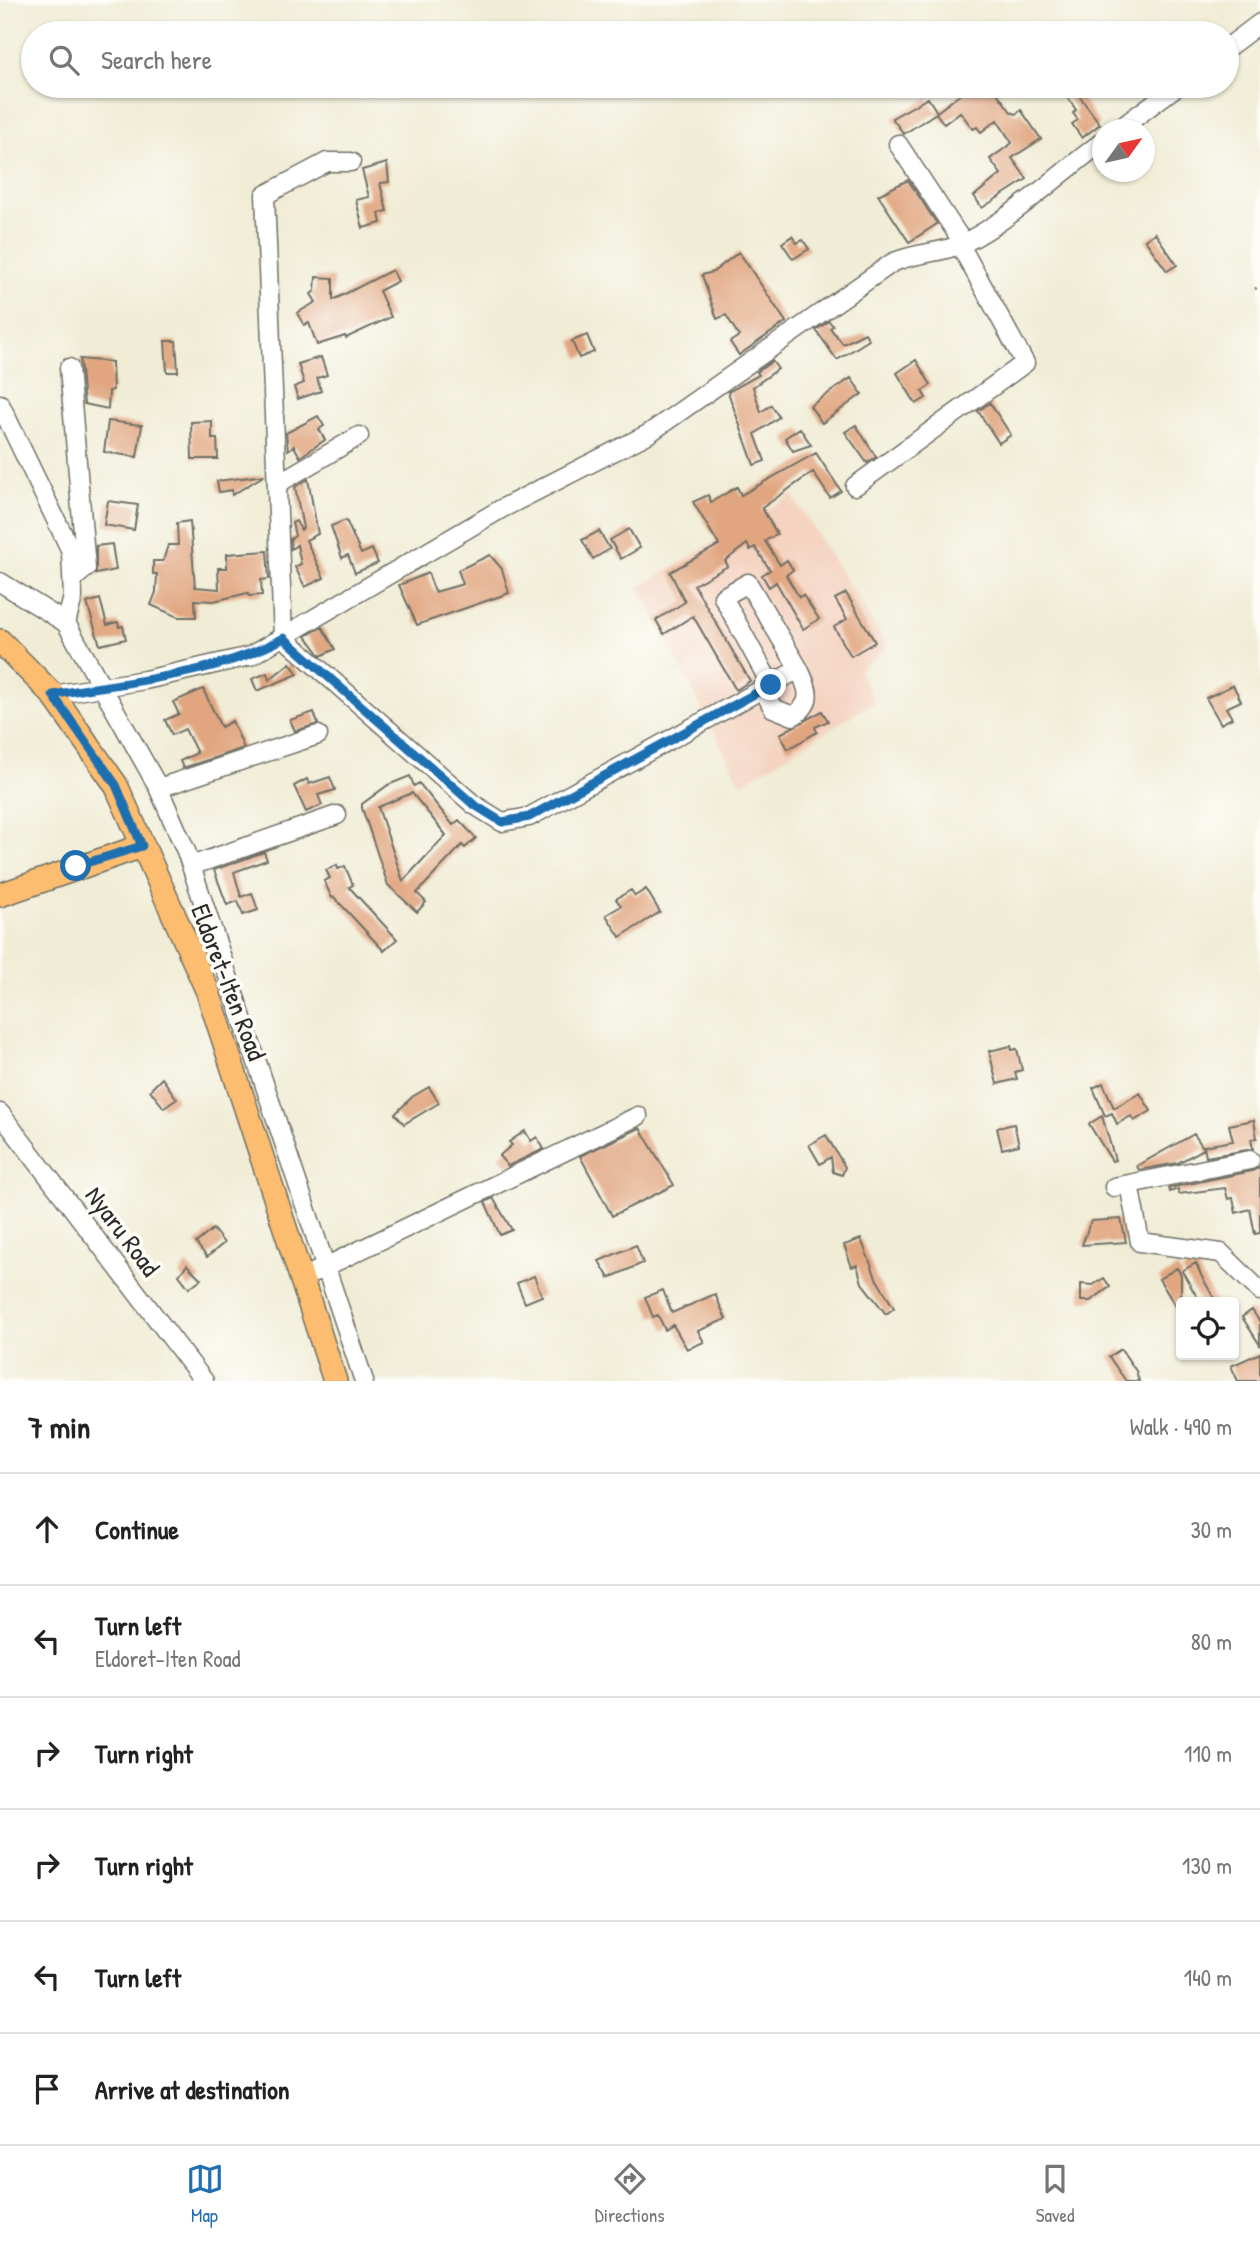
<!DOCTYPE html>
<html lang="en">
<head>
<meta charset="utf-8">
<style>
	:root { --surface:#fff; --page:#f6f6f6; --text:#222; --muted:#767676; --line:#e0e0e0; --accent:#1f6fb2 }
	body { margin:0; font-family:"Patrick Hand",sans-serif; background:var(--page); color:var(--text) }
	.controls { position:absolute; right:21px; bottom:21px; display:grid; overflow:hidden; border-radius:7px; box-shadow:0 2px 5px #0004 }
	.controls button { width:63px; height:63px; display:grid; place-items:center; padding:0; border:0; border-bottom:2px solid var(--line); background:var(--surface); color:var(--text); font:35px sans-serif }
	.compass { position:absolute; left:1092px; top:119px; width:63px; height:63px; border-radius:50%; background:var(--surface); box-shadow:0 2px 5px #0004; rotate:57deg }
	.stop { position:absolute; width:21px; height:21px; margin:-16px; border:5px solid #1f6fb2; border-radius:50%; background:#fff }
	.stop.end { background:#1f6fb2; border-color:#fff; box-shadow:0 2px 7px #0008 }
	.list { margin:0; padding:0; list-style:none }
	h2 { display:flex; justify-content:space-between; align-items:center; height:91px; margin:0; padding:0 28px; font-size:30px }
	h2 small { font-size:23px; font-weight:400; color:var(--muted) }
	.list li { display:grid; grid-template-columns:46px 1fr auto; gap:21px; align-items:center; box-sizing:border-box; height:112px; padding:0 28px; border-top:2px solid var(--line) }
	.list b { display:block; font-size:26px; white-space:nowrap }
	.list p { margin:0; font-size:23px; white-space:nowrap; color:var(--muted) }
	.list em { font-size:23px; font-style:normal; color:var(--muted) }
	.icon { flex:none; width:38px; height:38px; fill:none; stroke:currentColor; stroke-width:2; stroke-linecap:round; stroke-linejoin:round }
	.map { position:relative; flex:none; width:1260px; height:1381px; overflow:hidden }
	.search { position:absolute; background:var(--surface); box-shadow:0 2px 5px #0004; left:21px; right:21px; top:21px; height:77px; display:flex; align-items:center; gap:18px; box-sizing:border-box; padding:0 24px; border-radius:38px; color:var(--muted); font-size:26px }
	.sheet { height:763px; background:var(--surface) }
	nav { display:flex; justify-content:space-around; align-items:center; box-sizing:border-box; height:98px; border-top:2px solid var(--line); background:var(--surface); font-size:19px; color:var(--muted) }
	nav a { display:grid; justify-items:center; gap:4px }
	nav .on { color:var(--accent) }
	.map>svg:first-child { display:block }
	.built { fill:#f4d3c1 }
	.building { fill:#e1a680; fill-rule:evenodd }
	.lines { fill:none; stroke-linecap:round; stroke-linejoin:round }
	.minor-casing { stroke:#706f66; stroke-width:21 }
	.major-casing { stroke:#706f66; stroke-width:26 }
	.path { stroke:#706f66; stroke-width:2.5; stroke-dasharray:2 5; stroke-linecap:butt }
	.minor { stroke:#fff; stroke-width:18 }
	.major { stroke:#fcbd6f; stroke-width:23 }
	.route { stroke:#1f6fb2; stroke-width:9 }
	.labels { text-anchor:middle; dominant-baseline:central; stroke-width:7; stroke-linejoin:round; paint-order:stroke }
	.street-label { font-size:26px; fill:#2b2b2b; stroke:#fdfcf7 }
</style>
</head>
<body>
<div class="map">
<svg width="1260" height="1381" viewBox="0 0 1260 1381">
	<rect width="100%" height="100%" fill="#fdfcf7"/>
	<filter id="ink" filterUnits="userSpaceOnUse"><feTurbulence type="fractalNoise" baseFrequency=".0143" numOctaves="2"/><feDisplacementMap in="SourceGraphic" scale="14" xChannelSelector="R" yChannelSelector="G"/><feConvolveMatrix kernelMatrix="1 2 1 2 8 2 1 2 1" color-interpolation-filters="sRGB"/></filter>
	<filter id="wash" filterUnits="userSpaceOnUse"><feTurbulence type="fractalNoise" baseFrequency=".00686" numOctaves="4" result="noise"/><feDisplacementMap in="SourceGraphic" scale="28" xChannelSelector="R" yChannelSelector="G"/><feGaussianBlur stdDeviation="1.57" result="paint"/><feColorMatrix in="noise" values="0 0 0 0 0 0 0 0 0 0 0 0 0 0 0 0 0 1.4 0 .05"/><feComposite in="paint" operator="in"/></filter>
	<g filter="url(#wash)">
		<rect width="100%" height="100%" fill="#f0ecd5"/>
		<path class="built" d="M792,495L888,647L859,670L874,702L741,784L639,587Z"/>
		<g id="blocks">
			<path class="building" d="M971,86H992L1011,112L1016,114L1021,110L1041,139L1012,158L1027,179L982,208L974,196L1001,174L990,159L1012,143L997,120L981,132L977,127L973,129L960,112L944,124L936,113L904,134L892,118L928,98L937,112Z
				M1065,86H1072L1100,124L1082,138L1072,124L1078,120L1073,113L1076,110L1062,88Z
				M387,163L389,182L380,183L387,211L379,213L381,223L363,228L356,200L369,197L362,170Z
				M908,180L937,224L909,242L878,195Z
				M1155,233L1177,265L1167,271L1145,240Z
				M792,236L797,243L803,240L809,249L793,259L782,243Z
				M739,252L786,322L739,355L730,342L739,336L726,315L717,319L702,275L713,272Z
				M392,270L398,281L379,291L391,317L346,338L345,336L317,345L309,323L304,325L297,313L316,302L311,294L315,291L316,277L333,278V300Z
				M829,321L833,326L830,328L843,344L865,333L869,340L837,360L816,330Z
				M587,335L594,352L579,358L572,341Z
				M165,341H176L178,372H167Z
				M321,357L327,375L317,378L321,391L298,399L294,387L304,383L298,364Z
				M80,359L112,362L113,390L109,391L108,409L84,404Z
				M916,360L931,385L922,391L926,398L916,404L897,373Z
				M772,361L778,369L753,387L761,412L771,405L779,417L755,434L765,461L754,465L728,392L759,375L757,372Z
				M851,378L862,394L822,423L810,406Z
				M990,403L1011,435L999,443L978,411Z
				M318,416L324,426L319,429L325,440L300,457L294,446L288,450L286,433Z
				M108,421L142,425L137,457L104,452Z
				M212,421V439H217L218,459H192L191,422Z
				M856,425L876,457L867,463L845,432Z
				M800,428L811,445L793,451L785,438Z
				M816,453L841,491L830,498L813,472L762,508L777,534L765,541L780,565L787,560L793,570L786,575L799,597L803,595L819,619L803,629L776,582L769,587L762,575L770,570L755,547L750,550L747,544L725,561L728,566L694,585L750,681L736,690L693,616L664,634L656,620L685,602L670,572L719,545L693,502L708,495L711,502L737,487L741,495Z
				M265,475L232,495V490L219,492L217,481Z
				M308,479L318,534L306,540L324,578L305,587L295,567L301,564L297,545L291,549L290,539L295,536L292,523L296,521L301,530L303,528L295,487Z
				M108,501L138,505L134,530L104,525Z
				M346,520L361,554L372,549L378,563L355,573L348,555L342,558L331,526Z
				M190,521L195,587L219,589L218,568H227V554L267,551L269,579L261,580L262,595L249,596L248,593L214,601L195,600L196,617H178L151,605L156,592L157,574H153V561H163L168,545H178L177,523Z
				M629,529L640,548L621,559L610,540Z
				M599,531L610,549L593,559L582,540Z
				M112,544L116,570L96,574V546Z
				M490,555L502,569L509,593L417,625L399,585L428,573L435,592L463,584L458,570Z
				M846,593L875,642L851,656L834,627L847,619L835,599Z
				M100,599L107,625L118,622L119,627L123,626L126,639L100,645L87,603Z
				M322,627L335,649L321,656L306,636Z
				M290,663L298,674L257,691L252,679L267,673L269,680Z
				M1233,685L1241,701L1226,708L1232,718L1221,724L1206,698Z
				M203,689L221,727L232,721L244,748L183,768L180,761L197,753L185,729L172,735L165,720L179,714L173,702Z
				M822,711L828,721L815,727L817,732L788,749L780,734Z
				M314,712L318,724L295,731L290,720Z
				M410,776L414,786L419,783L453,825L459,820L476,838L465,848L462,845L417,893L426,902L417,912L388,885L362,808V804L388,785ZM412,793L446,835L403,881L378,807Z
				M330,777L335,790L318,795L322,805L306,812L294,786L307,779L309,784Z
				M264,852L267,860L234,872L241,897L252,893L258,910L243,915L238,901L227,905L214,870Z
				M337,865L338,869L345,866L353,885L349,887L397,939L384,951L334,897L332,898L324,881L330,878L326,870Z
				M646,889L660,912L620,937L606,915L621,906L616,899L631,890L635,896Z
				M1011,1046L1012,1050L1017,1049L1022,1070L1015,1072L1017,1079L997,1084L989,1051Z
				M162,1078L177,1099L164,1108L150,1090Z
				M1103,1083L1114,1108L1140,1093L1151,1111L1134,1121L1131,1116L1117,1124L1112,1113L1105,1116L1093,1088Z
				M429,1087L439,1103L404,1124L395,1114L412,1097Z
				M1102,1116L1115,1160L1112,1161L1089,1124Z
				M1254,1120L1257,1138L1251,1139L1253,1149L1206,1157L1204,1146L1233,1141L1229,1125Z
				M1014,1124L1019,1145L1002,1149L997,1128Z
				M640,1128L674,1185L612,1216L580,1156Z
				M525,1131L531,1141L537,1137L544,1149L508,1166L499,1156L512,1145L509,1142Z
				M1194,1134L1204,1149L1178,1163L1139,1170L1137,1166Z
				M826,1135L845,1167L842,1175L833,1172L831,1157L820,1164L809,1145Z
				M1260,1167V1233L1255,1234L1250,1209L1236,1213L1233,1198L1228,1199L1225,1188L1179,1194L1178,1189L1170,1192L1169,1188L1252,1171Z
				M493,1198L512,1230L500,1235L485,1202Z
				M1121,1219L1126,1242L1082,1245L1091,1221Z
				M213,1229L224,1243L207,1257L196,1243Z
				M861,1239L877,1280L894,1308L886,1314L862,1283L857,1265L852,1267L844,1245Z
				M636,1245L643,1263L609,1278L599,1261Z
				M1196,1263L1201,1275L1216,1302H1200L1182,1271Z
				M187,1265L201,1279L189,1288L179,1275Z
				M1177,1268L1181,1275V1315L1159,1279Z
				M534,1276L542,1296L525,1303L517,1283Z
				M1104,1278L1110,1287L1090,1301H1081V1284L1093,1285Z
				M663,1290L672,1313L715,1294L726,1319L698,1331L704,1342L687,1349L673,1325L665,1330L658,1315L653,1317L645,1297Z
				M1252,1310L1260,1322V1345L1242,1317Z
				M1121,1349L1136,1371L1139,1381H1126L1109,1357Z
				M1260,1353V1381H1238L1231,1366Z"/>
		</g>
	</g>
	<g filter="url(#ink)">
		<use href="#blocks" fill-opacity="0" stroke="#706f66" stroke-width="2"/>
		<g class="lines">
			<g class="minor-casing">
				<path id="minor" d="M1227,48L1260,23
					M1118,130L1177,86
					M351,162H327L265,195L283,637L473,804L502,822L529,817L799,669L748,583L723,597L771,685
					M69,368L86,568L74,578
					M0,404L71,551L73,597L66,623L157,785L186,851L364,1381
					M277,484L359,436
					M855,486L1025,363L960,245V238L898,144
					M0,582L66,623
					M763,689L773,708L793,716C814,703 809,690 799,669
					M53,695L145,680L250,656L501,509L648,434L892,263C915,252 941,254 964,243C1012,219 1059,174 1102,142
					M159,788L318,735
					M191,866L337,815
					M0,1113L204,1381
					M1129,1184L1140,1242L1221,1253L1260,1291
					M1114,1187L1250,1160
					M300,1279L638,1116"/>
			</g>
			<g class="major-casing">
				<path id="major" d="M0,641L53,695L116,785L208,992L335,1381
					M0,895L142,846"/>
			</g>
			<path class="path" d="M1255,289L1260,285"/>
			<use href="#minor" class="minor"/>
			<use href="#major" class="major"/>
		</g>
	</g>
	<g class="lines" filter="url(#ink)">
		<path class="route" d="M76,866L142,846L116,785L53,695C132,680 211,677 284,638L473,804L502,822L529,817L771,685"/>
	</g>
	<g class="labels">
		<g class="street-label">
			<text transform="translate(229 982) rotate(69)">Eldoret-Iten Road</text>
			<text transform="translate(123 1231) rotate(53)">Nyaru Road</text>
		</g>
	</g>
</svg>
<div class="controls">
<button><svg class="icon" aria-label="locate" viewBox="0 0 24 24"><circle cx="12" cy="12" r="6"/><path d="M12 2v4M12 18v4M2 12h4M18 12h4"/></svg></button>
</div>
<svg class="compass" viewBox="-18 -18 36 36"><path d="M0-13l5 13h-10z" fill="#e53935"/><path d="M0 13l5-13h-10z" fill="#767676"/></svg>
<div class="stop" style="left:76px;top:866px"></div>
<div class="stop end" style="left:771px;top:685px"></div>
<div class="search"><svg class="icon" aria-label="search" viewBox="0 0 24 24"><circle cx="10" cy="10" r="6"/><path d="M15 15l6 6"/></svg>Search here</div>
</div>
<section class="sheet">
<h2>7 min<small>Walk · 490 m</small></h2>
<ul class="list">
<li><svg class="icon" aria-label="ahead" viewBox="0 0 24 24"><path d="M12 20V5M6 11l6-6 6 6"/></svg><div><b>Continue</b></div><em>30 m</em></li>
<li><svg class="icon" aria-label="left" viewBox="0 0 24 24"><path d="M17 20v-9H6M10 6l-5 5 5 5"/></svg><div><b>Turn left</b><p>Eldoret-Iten Road</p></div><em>80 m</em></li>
<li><svg class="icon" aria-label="right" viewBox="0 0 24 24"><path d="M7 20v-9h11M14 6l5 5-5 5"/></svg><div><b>Turn right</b></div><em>110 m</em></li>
<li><svg class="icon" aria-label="right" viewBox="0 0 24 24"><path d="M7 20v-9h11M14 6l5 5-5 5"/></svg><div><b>Turn right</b></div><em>130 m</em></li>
<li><svg class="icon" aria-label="left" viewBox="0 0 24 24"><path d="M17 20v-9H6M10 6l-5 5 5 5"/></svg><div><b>Turn left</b></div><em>140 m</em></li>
<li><svg class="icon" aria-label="arrive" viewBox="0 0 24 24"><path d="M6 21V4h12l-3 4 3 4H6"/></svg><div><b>Arrive at destination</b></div></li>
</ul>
</section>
<nav>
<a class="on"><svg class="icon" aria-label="map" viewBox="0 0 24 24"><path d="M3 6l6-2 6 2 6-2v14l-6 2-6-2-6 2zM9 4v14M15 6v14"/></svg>Map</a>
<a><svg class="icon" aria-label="directions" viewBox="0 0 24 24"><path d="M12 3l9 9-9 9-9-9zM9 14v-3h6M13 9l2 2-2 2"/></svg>Directions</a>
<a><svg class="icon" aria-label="saved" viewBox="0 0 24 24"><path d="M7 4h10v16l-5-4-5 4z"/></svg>Saved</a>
</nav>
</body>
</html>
